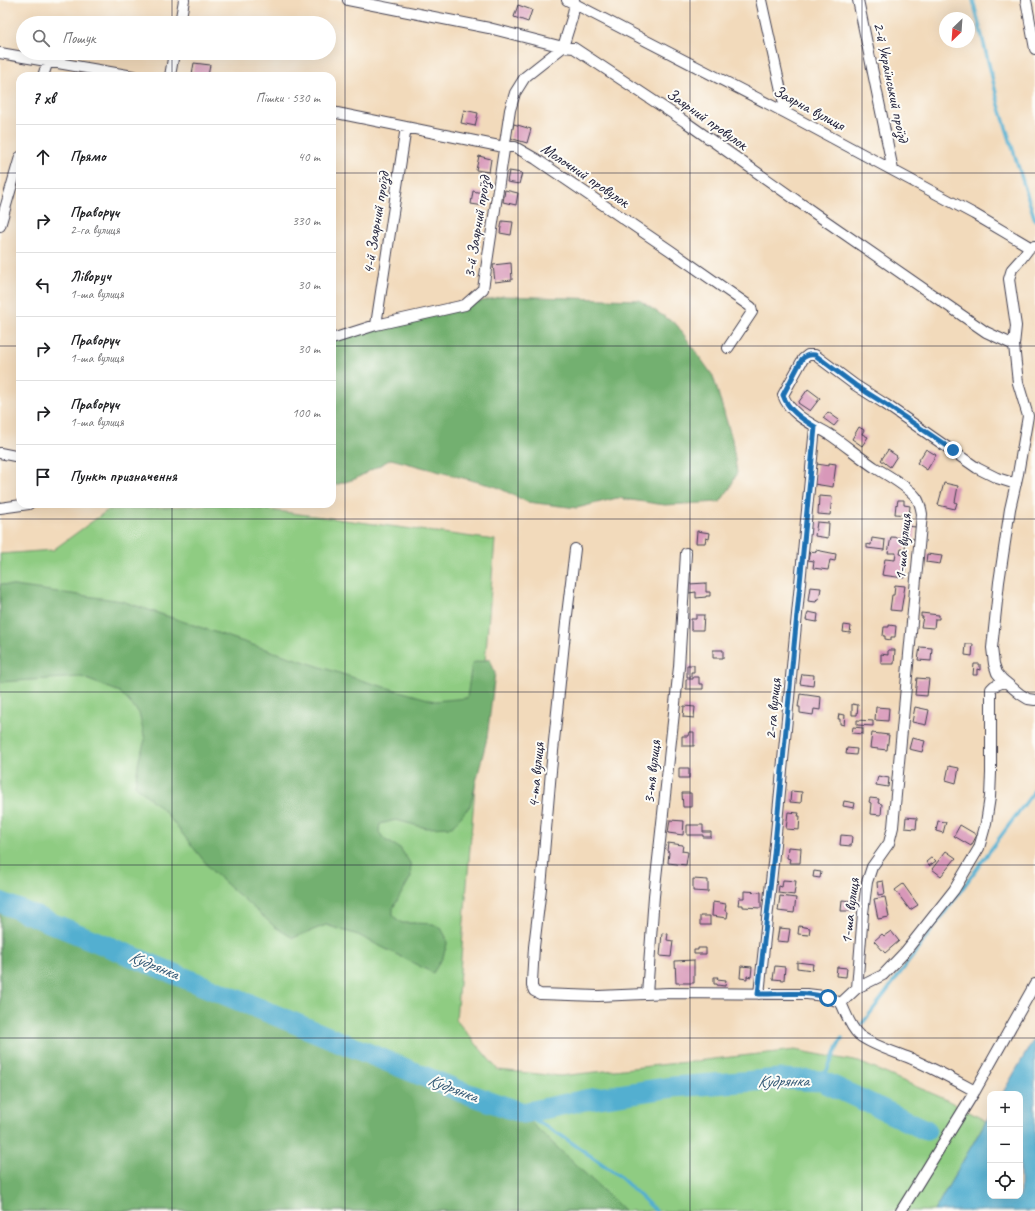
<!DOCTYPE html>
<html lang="uk">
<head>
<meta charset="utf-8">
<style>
	:root { --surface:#fff; --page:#f6f6f6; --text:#202124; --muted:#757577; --line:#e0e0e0 }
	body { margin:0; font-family:Caveat,sans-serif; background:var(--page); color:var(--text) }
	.controls { position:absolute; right:12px; bottom:12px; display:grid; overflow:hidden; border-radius:8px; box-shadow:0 4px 16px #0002 }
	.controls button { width:36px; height:36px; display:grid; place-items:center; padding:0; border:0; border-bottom:1px solid var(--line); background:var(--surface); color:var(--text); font:20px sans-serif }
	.compass { position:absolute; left:939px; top:12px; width:36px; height:36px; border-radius:50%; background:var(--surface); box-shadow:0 4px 16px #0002; rotate:205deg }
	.stop { position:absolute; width:12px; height:12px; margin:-9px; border:3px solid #1f6fb2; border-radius:50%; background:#fff }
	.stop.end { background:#1f6fb2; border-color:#fff; box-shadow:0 1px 4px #0008 }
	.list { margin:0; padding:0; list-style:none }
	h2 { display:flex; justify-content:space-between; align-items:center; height:52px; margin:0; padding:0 16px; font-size:17px }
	h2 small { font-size:13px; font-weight:400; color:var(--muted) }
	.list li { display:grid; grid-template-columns:26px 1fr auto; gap:12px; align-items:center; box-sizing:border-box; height:64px; padding:0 16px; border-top:1px solid var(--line) }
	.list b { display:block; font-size:15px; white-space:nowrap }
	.list p { margin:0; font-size:13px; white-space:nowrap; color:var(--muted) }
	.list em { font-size:13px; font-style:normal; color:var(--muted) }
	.icon { flex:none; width:22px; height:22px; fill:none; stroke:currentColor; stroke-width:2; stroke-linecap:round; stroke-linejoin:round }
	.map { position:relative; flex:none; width:1035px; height:1211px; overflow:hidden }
	.search { position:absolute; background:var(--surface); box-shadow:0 4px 16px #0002; left:16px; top:16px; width:320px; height:44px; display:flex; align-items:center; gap:10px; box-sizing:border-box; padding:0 14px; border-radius:22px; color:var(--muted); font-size:15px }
	.panel { position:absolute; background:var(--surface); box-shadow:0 4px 16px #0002; left:16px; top:72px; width:320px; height:436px; border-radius:12px }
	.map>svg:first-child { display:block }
	.green { fill:#8fcc82; stroke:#58775e }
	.forest { fill:#73b070; stroke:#4a6956 }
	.water { fill:#52afd0; stroke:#3a6886 }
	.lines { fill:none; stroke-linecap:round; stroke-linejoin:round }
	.stream { stroke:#52afd0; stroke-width:3.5 }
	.river { stroke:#52afd0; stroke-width:21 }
	.building { fill:#d898b9 }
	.minor-casing { stroke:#413e4e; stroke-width:12 }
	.minor { stroke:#fff; stroke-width:10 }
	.route { stroke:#1f6fb2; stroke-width:5 }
	.grid { fill:none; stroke:#22223b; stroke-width:1; stroke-opacity:0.55 }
	.labels { text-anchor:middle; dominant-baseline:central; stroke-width:4; stroke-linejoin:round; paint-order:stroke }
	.street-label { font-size:16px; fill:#22223b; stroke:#fdfcf7 }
	.water-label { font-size:17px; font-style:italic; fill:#355a77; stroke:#fdfcf7 }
</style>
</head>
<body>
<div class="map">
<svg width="1035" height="1211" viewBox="0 0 1035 1211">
	<rect width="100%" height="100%" fill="#fdfcf7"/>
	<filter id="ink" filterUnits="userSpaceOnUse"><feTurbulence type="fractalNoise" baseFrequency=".025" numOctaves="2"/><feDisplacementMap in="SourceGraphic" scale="8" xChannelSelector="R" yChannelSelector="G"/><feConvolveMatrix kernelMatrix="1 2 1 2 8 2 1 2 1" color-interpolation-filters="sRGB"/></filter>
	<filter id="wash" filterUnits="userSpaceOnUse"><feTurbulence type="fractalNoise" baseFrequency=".012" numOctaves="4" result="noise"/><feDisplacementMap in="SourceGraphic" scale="16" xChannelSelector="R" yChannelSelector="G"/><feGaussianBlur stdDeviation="0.9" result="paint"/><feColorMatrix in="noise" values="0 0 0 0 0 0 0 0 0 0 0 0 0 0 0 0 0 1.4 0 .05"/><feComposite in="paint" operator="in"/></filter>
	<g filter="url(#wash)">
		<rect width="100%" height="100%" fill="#f2dabb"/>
		<path class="green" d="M224,504L495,540L456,1020L498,1070L560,1076L795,1050L859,1062L945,1099L986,1121L934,1211H0V554L53,550L108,510Z"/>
		<path class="forest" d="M503,296L639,300L677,325L713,376L732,439L737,473L730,488L720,502L665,505L617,498L577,508L527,502L497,487L391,459L355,479L332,486V340L364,330Z
			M0,584L122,601L259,647L367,682L435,701L467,698L472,663L490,659L495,673L487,738L470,806L452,827L426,828L396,820L380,824L379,832L385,840L400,848L410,863L411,877L393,908V916L402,923H415L433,924L441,928L446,937L447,944L443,957L433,973L358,935L326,925L293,938L275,927L212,871L165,812L135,785L139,759L145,740L139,713L120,692L81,677L0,682Z
			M0,906L351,1050L436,1082L444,1088L528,1120L625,1211H0Z"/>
		<path class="water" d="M1035,1037V1211H934L990,1114V1196H1020V1094H1002Z"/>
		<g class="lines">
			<path class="stream" d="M973,0L999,105L1035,220
				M862,1024C920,948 975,870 1032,794L1035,788
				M822,1081L842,1038
				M523,1113L562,1136L618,1175L656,1211"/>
			<path class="river" d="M0,902L457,1090L523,1113L585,1100L673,1087L781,1079L822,1081L926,1130"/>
		</g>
		<g id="blocks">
			<path class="building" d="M518,5L532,10L528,22L514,17Z
				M194,63L210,65L208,76L192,74Z
				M464,110L478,113L475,126L461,123Z
				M514,124L531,129L527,143L510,138Z
				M479,156L491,159L489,172L476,170Z
				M509,171L522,173L519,184L507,182Z
				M505,190L518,193L516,205L503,202Z
				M473,191L486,194L484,206L471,204Z
				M502,221L513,222L511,235L500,233Z
				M511,263L512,280L495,282L493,265Z
				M808,389L820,398L810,411L798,403Z
				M828,412L839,420L834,426L823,418Z
				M859,427L864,430L862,434L868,437L862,446L852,439Z
				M926,449L936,455L927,470L917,463Z
				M888,450L897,456L890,467L881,460Z
				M829,463L836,464L833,487L814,484L817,464L829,466Z
				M944,483L958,486L955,502L957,503L955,509L938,505Z
				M819,496L832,497L830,515L818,514Z
				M898,500H904V505L910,506L909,515L895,514L896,504L897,505Z
				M817,522L829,523L828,538L815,536Z
				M906,526L916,527L915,539L906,538L905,549H901L900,554L907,555L904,578L882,575L885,559L895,560L896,553H888L891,537L905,538Z
				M697,531L710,533L709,539L706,538L705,543H696Z
				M872,538L885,540L884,550L867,548V544L871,545Z
				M816,550L836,554L835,561L830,560L828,570L813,568L814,561L808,560L810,551L816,552Z
				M927,554L942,556L940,564L926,562Z
				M706,583V592H710V596H706V597L696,598V592L689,593V584Z
				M895,585L905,586L901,611L890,610L892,595H894Z
				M810,587L821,588L819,599H817L816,602L808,601Z
				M808,612L818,614L817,622L806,620Z
				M921,613L939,615V619H935L934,628L921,627L923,617H921Z
				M696,615H704L703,630H691V619H696Z
				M844,625L851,626L850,633L843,632Z
				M889,625L896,626L895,637H891V640L885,639V636H883L884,627H889Z
				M966,644H973L972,656L965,655Z
				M920,647L932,648L931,661L918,660Z
				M713,650H723V658H713Z
				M888,650H895L894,664H881V654L888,655Z
				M974,664H980V670L977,669V675H973Z
				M687,665H694V672H691V677H687Z
				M802,674L814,675L813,686L800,684Z
				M693,677H699V684H703V689H686V679H693Z
				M917,678L929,679L927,696L915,695Z
				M800,694L821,697L820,710L814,709L813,715L800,713V707H798Z
				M852,704L858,705L857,715H852Z
				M684,706L695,707L694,718L683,717Z
				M876,707L889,708L888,721L875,720Z
				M915,707L929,710L926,725L912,722Z
				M839,714L845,715L844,725L840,724V719H838Z
				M857,720L873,721V726L857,725Z
				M853,727L863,728V734L852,733Z
				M689,732H694V746H682V736H688Z
				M872,733L889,735L887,750L870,748Z
				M912,738L925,741L922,752L909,749Z
				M847,748L857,749L856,755L846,754Z
				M949,766L959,768L956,783L946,780Z
				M679,768H689V778H679Z
				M878,776L889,778L888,787L876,785Z
				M791,791L802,792L801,803L790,802Z
				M682,793H691V807H683Z
				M870,798L879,799L878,803L882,804L881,815L870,814L871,803L869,802Z
				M844,801L855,803L854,808L843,806Z
				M788,812L799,813L798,816H800L799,830L786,829Z
				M906,817L917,818L916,829L905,828Z
				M670,820L684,821L683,835L668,833Z
				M938,821L946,822L943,833L936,831Z
				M687,825H703V832H711V837H703V835H687Z
				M960,825L977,835L971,846L954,836Z
				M841,835L852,836L851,846L840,845Z
				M668,843L683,845L682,851L688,852L686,865L668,863L669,852L667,851Z
				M788,847L801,848L800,863H789L790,859L787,858Z
				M946,851L956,858L941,876L932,869Z
				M932,857L936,861L929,866L926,862Z
				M814,871L821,872L820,878L813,877Z
				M693,879L708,880V892L693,891Z
				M783,880L796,881L794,895L778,893L779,886L782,887Z
				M883,881L885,894L878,895L877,882Z
				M903,884L918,905L910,910L895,890Z
				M744,891L761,892V908L743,907V905H738L739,898H744Z
				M780,896L796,898L794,913L778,911Z
				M885,897L889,917L878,919L874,899Z
				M842,900L853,901L852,911H841Z
				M713,902L726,904L725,911L728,912L727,918L712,916Z
				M700,916H710V925H700Z
				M799,926L810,928L809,935L798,934Z
				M779,928L790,929L788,942L777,941Z
				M891,931L899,941L885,953L874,941L882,934L884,936Z
				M662,933L668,934L667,940L673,941L671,957L660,956Z
				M698,948H706V954H694V950H698Z
				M694,960V983H676L675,961Z
				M797,962L813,964L812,970L797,968Z
				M741,966L752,967L751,977L747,976V979L740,978Z
				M775,966L785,967L784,980L773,979Z
				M837,967L847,968L846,977L836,976Z
				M714,977H718L717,979L726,980L725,986L717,985V984H714Z"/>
		</g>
	</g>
	<g filter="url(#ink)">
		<use href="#blocks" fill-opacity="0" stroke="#413e4e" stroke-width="1"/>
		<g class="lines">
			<g class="minor-casing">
				<path id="minor" d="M348,0L489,28L563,47L574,48L687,123L820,217L986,332L1014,345
					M567,0L786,113L974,214L1030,247L1035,246
					M761,0L786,113
					M858,0L893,170
					M1026,0L1035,49
					M180,23L184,0
					M0,53L133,76
					M43,76L48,61
					M170,76L174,53
					M332,112L504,147H515L536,159L671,251L751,307L752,312L728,348
					M0,226L20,157
					M1030,247L1021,259L1012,269L1009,279L1016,326L1014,345L1018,383L1028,416L1018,474L1010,509L999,582L992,648L994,664L997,673L1002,679L1020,694L1028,699L1035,700
					M376,325L406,127
					M332,339L376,325L465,305L483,289L510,110L515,93L525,77L563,47L572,18L575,3L574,0
					M0,453L20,457
					M0,508L29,504
					M575,549L566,623L551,771L541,888L534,947L532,982V986L534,991L540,994L598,996L669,993L807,994L824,996L841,1003C846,1013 850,1027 859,1035C871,1045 897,1053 912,1059C934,1069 955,1080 975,1091
					M857,988L883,975L905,952L954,890L979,848L986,823L990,797L991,773V689L994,686L1004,682
					M647,994L654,896L679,667L686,553
					M759,994L774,854L815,427
					M841,1003L857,988L863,913L867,882L872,867L889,843L893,827L922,514C921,508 920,502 916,497C906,485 887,475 874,467C858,456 844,444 829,434C812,424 790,415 783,395L803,359L808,355H815L855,385L885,404L977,468L997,478L1016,484
					M901,1211L975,1091L1035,984"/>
			</g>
			<use href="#minor" class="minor"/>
		</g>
	</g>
	<g class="lines" filter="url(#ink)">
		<path class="route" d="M828,998C806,991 781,994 758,994L774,854L815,427C802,419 788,410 783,395L802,359C806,355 810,354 815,355L855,385L885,404L953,450"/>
	</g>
	<path class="grid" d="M172,0V23M345,0V1211M518,0V1211M690,0V1211M862,0V1211M172,53V76M0,173H20M332,173H1035M0,346H20M332,346H1035M172,504V1211M0,519H1035M0,692H1035M0,865H1035M0,1038H1035"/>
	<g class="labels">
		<g class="street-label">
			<text transform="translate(891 82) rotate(78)">2-й Український проїзд</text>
			<text transform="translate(809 108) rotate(28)">Заярна вулиця</text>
			<text transform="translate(707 119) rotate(35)">Заярний провулок</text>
			<text transform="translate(585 175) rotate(34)">Молочний провулок</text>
			<text transform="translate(376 223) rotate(-81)">4-й Заярний проїзд</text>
			<text transform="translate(477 227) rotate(-81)">3-й Заярний проїзд</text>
			<text transform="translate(903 547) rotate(-85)">1-ша вулиця</text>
			<text transform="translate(773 709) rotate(-85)">2-га вулиця</text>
			<text transform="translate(652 772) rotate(-84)">3-тя вулиця</text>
			<text transform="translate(536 775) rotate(-85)">4-та вулиця</text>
			<text transform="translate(850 911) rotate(-83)">1-ша вулиця</text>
		</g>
		<g class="water-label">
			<text transform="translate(154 965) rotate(22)">Кудрянка</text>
			<text transform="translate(783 1081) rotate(-1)">Кудрянка</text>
			<text transform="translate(453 1088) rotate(21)">Кудрянка</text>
		</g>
	</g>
</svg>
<div class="controls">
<button>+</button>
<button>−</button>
<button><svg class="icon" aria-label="locate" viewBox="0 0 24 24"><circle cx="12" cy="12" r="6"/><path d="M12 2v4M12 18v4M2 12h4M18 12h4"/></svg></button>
</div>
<svg class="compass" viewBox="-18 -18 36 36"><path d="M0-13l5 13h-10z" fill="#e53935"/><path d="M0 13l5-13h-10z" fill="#757577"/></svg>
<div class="stop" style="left:828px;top:998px"></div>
<div class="stop end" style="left:953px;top:450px"></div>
<div class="search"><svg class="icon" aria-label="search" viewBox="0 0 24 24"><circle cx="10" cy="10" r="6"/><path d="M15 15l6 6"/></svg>Пошук</div>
<section class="panel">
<h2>7 хв<small>Пішки · 530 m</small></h2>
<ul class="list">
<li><svg class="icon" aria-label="ahead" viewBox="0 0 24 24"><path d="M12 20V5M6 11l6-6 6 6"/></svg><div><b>Прямо</b></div><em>40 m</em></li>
<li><svg class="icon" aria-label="right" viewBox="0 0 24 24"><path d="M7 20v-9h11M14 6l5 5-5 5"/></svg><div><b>Праворуч</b><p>2-га вулиця</p></div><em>330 m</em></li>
<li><svg class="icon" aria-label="left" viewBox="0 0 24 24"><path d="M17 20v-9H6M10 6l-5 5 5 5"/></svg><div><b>Ліворуч</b><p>1-ша вулиця</p></div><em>30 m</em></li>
<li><svg class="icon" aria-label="right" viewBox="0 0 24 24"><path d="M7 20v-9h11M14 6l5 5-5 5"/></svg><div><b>Праворуч</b><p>1-ша вулиця</p></div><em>30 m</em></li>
<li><svg class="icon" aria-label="right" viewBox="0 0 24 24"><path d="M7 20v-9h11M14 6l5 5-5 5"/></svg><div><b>Праворуч</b><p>1-ша вулиця</p></div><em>100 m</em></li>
<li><svg class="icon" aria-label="arrive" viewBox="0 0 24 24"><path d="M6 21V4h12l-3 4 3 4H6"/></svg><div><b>Пункт призначення</b></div></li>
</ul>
</section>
</div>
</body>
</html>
